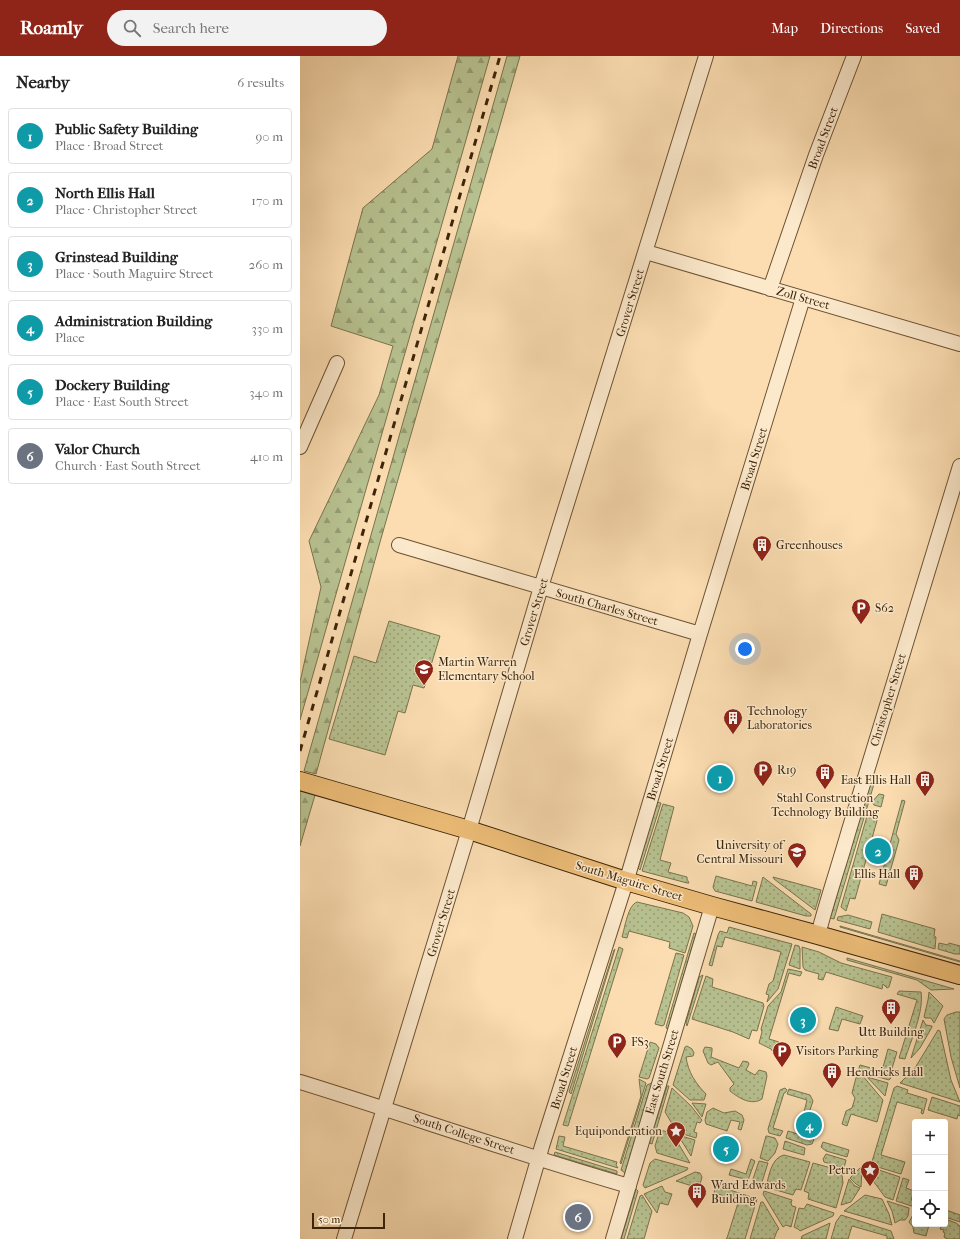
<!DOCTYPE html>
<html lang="en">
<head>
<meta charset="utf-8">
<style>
	:root { --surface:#fff; --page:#f2f2f2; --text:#222; --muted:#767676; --line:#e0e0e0; --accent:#8f2418 }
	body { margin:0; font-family:"IM FELL French Canon",serif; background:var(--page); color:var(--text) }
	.controls { position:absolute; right:12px; bottom:12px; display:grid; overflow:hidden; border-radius:4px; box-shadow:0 4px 16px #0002 }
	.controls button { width:36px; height:36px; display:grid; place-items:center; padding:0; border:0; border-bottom:1px solid var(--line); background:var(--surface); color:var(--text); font:20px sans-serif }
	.scale { position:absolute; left:12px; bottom:10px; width:73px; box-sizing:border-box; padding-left:4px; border:2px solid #3e2408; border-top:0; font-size:11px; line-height:14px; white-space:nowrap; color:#3e2408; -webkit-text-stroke:3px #fce9cc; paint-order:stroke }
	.you { position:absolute; left:445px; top:593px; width:14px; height:14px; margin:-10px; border:3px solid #fff; border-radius:50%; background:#1a73e8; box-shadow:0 0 0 6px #1a73e833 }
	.badge { display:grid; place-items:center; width:26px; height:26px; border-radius:50%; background:var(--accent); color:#fff; font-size:13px; font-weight:700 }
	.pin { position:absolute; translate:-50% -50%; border:2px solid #fff; box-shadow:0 1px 4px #0006 }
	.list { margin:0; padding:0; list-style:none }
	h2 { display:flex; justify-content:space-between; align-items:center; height:52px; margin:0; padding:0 16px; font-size:17px }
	h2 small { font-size:13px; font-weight:400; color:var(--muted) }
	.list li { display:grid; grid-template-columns:26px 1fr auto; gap:12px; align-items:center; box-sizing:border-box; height:56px; margin:0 8px 8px; padding:0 8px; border:1px solid var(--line); border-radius:4px }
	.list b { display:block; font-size:15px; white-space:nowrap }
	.list p { margin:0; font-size:13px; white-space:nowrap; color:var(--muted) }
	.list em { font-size:13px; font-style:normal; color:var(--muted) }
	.icon { flex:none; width:22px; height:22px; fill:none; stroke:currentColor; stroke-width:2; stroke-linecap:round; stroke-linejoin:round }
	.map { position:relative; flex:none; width:660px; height:1183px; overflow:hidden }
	header { display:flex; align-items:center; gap:24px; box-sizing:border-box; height:56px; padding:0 20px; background:var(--accent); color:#fff }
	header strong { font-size:19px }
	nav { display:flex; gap:22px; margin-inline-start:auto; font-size:14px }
	.search { width:280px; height:36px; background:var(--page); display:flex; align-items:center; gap:10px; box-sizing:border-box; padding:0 14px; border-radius:22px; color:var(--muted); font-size:15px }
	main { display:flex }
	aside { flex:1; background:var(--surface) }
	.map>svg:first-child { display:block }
	.grass { fill:url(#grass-dots); stroke:#7b734c }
	.forest { fill:url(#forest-firs); stroke:#7b734c }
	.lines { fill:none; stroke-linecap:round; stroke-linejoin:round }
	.minor-casing { stroke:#6d5232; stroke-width:16 }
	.major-casing { stroke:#3e2408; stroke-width:20 }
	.minor { stroke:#fce9cc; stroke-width:14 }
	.major { stroke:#eebe78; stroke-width:18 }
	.rail { stroke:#3e2408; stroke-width:3; stroke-dasharray:7 7; stroke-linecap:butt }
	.labels { text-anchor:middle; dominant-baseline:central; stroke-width:3; stroke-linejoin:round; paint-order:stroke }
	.street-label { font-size:12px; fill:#3e2408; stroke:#fce9cc }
	.poi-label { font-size:12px; fill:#3e2408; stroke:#fce9cc; text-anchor:start }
</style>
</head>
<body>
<header>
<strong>Roamly</strong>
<div class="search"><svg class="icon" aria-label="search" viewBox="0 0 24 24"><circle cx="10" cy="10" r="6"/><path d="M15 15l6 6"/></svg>Search here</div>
<nav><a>Map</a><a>Directions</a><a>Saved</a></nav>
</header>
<main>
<aside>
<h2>Nearby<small>6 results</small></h2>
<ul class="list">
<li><span class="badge" style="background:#0f9aa8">1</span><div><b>Public Safety Building</b><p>Place · Broad Street</p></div><em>90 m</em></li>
<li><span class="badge" style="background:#0f9aa8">2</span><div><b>North Ellis Hall</b><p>Place · Christopher Street</p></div><em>170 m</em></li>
<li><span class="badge" style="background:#0f9aa8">3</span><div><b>Grinstead Building</b><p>Place · South Maguire Street</p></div><em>260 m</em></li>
<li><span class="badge" style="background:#0f9aa8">4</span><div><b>Administration Building</b><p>Place</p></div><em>330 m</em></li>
<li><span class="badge" style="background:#0f9aa8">5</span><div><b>Dockery Building</b><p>Place · East South Street</p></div><em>340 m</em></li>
<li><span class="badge" style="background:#6b7280">6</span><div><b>Valor Church</b><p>Church · East South Street</p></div><em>410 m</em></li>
</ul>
</aside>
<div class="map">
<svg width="660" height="1183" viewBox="0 0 660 1183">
	<defs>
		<pattern id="grass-dots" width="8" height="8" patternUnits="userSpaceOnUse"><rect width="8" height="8" fill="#b8c291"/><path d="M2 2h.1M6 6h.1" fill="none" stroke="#979d74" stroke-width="1.8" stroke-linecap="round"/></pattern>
		<pattern id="forest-firs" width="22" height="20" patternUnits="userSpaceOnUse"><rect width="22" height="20" fill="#b8c291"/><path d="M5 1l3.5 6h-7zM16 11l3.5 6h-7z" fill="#979d74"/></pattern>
	</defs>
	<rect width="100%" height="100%" fill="#fbddb1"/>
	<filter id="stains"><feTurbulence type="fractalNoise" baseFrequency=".005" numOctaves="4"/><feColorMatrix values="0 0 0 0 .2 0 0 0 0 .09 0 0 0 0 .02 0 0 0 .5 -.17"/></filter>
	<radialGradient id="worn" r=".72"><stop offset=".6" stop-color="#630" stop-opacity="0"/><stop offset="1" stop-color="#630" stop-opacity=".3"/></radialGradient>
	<path class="grass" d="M89,565L140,580L124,632L113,629L105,657L98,655L85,699L29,683L54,600L76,607Z
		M570,728H574L534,863L530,862L531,859Z
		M579,738L584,739L581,751L574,749L572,746Z
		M602,744L605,745L596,778L599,784L586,830L579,828Z
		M356,746L361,747L340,814L338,812Z
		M363,748L374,751L360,804L371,807L368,816L387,821V823L389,827H387L342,815Z
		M571,759L578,761L555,843L550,842L546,855L541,851L567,760Z
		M416,820L452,830L453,825L457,826L452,845L415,835L413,831Z
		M463,821L511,858V860H506L456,846Z
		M473,821L521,834L515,854L474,823Z
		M337,846L383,857L389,861L393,870L385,897L369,892L370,886L329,875L327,882L322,881C325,871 328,849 337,846Z
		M582,858L635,873L634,880L636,881L635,893L578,876Z
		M548,859L572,866L570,873L537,864L538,861Z
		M540,870L660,905V906L540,871Z
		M429,871L492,888L478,933L467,946L469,939L466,938L469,928L473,925L481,896L425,881L422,891L417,890L412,910L409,909L418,879L420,875L427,877Z
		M394,877L396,878L368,973H367L366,971Z
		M639,887L648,889L649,887L660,890V898H655L638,893Z
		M495,889L499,890L500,893V913L489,909Z
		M319,891L323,893L268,1070L263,1069Z
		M502,891L519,896L541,907L592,921L589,931L587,932L583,928L582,933L526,916L523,924L518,923L519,918L505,914L503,911Z
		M315,893L271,1038L269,1036L314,894Z
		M376,897L384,899L364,969L362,970L355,968Z
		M547,902L654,933L631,934L617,924L547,904Z
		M488,913L502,916L500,920L489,917L469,983L479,986L475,999L471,993L459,987L462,976L461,973L468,950L481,936Z
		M403,919L387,970L386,967L399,921Z
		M406,920L413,923L412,931L463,947L464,950L457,975L452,974L449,983L433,976L392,963Z
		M599,935L621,936C624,956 611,984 605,1003L599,1002L617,944L597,938Z
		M629,936L643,950L634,967L631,962H625L624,961L628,944Z
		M536,951L563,960L560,968L542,963L538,975L529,973Z
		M656,956H660V1032L651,1001L644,963L647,959Z
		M623,964L626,969L632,970V971L620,992L611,1002Z
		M638,974L640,975L651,1024L660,1046L600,1027L615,1012Z
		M350,986L356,988L359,992L349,1022L347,1023L339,1021Z
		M387,990L392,993L394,997L393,1000L386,1001C388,1016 396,1028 406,1038L404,1044H390L373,1029L385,991Z
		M405,991L412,992V995L411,1001L439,1012L443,1005L448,1006L449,1008L446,1014L455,1019L459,1014L466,1016L467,1020L462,1043C451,1050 439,1042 430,1035V1032L434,1028L418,1006L411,1009L408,1007L403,995Z
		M588,993L597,996L590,1019L591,1022L589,1024L558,1015L560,1009L582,1015Z
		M557,1018L562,1019L583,1044L577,1066L551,1058L547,1070L542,1068L546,1055L552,1052L555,1042L552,1037Z
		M567,1021L588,1027L585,1040Z
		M339,1023L346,1027L321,1108L320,1107L341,1040Z
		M352,1027L325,1117L321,1114L347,1029Z
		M367,1030H369L352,1088L349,1087Z
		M597,1030L608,1034L607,1037L627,1043L623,1058L621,1057L622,1053L597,1046L581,1099L605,1106L601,1118L571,1109L594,1032Z
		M372,1032L391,1050L402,1064L400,1067L397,1066L394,1076L397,1077L396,1082L377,1076L365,1056Z
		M485,1032L487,1034L485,1037H484L473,1072L483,1075L480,1080L469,1077L468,1073L480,1034Z
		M489,1033L510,1039L513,1045L509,1057L504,1056L507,1044L487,1038Z
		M632,1041L660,1050V1060L658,1059L657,1063L628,1054Z
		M392,1047L406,1048L402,1061Z
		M413,1052L424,1057L435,1055L442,1059L444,1064L441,1074L438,1073L440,1066L431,1064L427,1075L406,1068L405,1064L407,1056Z
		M360,1074L372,1077L390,1107L357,1097L355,1090Z
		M488,1075L514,1083L512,1088L507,1089L486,1082Z
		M378,1079L395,1084L391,1100Z
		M259,1080L265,1081L263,1090L317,1106L316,1109L318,1112L256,1093Z
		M466,1080H467L475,1082L478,1088L475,1097L468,1105L460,1102Z
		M485,1085L505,1092L504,1099L483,1093Z
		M523,1086L549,1094L547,1101L526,1095L521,1091Z
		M255,1096L317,1115V1118L254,1099Z
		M526,1098L546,1104L544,1112L524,1106L523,1103Z
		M484,1099L510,1106L501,1134L496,1133L493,1139L466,1131C469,1120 471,1102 484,1099Z
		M355,1103L388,1112L387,1114L345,1132L343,1129L350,1107Z
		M451,1103L455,1105L448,1124L429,1119L431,1113L446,1118Z
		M459,1105L468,1107L461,1129L452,1126Z
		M513,1107L535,1113L542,1119L543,1127L536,1152L508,1143L509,1137L504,1135Z
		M570,1111L600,1121L593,1144L585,1141L568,1118Z
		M560,1112H562L561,1131L556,1128L550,1122Z
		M395,1116L400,1117L402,1121L399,1132L376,1125Z
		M603,1122L609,1124L606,1132L614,1135L611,1144L615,1145V1151L596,1145Z
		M549,1123L555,1130L560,1132L551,1146L541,1149Z
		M362,1130L365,1136L372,1138L368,1149L360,1147L357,1157L344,1138Z
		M418,1130L457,1143L445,1183H426L427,1182L439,1144L414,1137L415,1133Z
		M336,1133L338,1135L324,1183H321Z
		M464,1135L492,1144L491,1147L492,1150L496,1151L491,1171L486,1169L483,1171L463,1138Z
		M342,1139L352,1155L344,1183H327L340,1140Z
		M565,1139L582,1143L589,1158L592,1169L544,1155Z
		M587,1145L609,1152L608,1160L605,1164H600L595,1167L592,1155Z
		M461,1146H463L479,1173L477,1175L474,1183H450Z
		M507,1148L534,1157L533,1160L500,1175L498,1173L494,1171L499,1152L504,1153Z
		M646,1154L660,1159V1166L645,1161Z
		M615,1155V1168H631V1170L629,1169L626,1180L614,1177L613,1171L609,1166Z
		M541,1159L591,1175L594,1183H587V1180L552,1170L548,1183H531L536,1166Z
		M645,1163L656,1167L660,1170V1183H647L644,1181L645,1177L643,1176L644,1174L640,1173L642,1168H645Z
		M530,1167L526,1183H501L502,1180Z"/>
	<path class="forest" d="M158,0H190L0,664V626L21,531L9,485L79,339L93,290L31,270L63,152L132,93Z
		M207,0H220L80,486L16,718L4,715Z
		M0,734L15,739L0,790Z"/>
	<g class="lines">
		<g class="minor-casing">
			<path id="minor" d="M346,196L660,288
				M470,233L516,99L554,0
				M0,391L37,307
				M99,489L400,578
				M518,879C527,844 539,809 549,774C585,652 624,532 660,410
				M0,1026C110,1060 218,1098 329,1130
				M44,1183L169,774L241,531L406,0
				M215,1183L242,1090L330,813L400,578L503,242
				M313,1183L412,850"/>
		</g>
		<g class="major-casing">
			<path id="major" d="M0,725L169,774L326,825L412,850L518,879L660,919"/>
		</g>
		<use href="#minor" class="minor"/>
		<use href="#major" class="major"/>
		<path class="rail" d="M0,695L200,0"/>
	</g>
	<defs>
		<g id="building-pin" transform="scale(1)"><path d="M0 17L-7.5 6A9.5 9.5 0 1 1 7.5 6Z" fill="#8f2418" stroke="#fce9cc"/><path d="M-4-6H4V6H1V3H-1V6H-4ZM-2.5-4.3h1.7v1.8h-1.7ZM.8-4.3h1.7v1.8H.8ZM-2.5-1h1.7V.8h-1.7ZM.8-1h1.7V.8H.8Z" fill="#fff"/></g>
		<g id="parking-pin" transform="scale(1)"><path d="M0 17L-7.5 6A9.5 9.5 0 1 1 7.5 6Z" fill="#8f2418" stroke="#fce9cc"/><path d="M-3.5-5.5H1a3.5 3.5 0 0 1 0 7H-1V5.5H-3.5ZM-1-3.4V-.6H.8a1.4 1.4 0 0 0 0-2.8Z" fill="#fff"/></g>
		<g id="school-pin" transform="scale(1)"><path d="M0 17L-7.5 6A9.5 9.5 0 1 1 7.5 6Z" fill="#8f2418" stroke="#fce9cc"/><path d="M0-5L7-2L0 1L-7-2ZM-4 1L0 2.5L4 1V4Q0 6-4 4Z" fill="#fff"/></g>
		<g id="university-pin" transform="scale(1)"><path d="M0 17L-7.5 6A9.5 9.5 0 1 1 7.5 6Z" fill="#8f2418" stroke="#fce9cc"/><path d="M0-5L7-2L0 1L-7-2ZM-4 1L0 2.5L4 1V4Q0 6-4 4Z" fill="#fff"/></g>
		<g id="sight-pin" transform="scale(1)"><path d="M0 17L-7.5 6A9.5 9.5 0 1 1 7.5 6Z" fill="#8f2418" stroke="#fce9cc"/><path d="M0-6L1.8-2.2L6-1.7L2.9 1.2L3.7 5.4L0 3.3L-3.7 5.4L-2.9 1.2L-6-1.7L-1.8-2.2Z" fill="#fff"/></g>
	</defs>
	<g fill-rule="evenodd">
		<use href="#building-pin" x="462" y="489"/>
		<use href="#parking-pin" x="561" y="552"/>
		<use href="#school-pin" x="124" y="613"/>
		<use href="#building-pin" x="433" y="662"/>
		<use href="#parking-pin" x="463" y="714"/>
		<use href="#building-pin" x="525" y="717"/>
		<use href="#building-pin" x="625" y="724"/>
		<use href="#university-pin" x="497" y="796"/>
		<use href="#building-pin" x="614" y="818"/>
		<use href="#building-pin" x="591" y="952"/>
		<use href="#parking-pin" x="317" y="986"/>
		<use href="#parking-pin" x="482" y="995"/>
		<use href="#building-pin" x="532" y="1016"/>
		<use href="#sight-pin" x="376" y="1075"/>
		<use href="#sight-pin" x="570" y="1114"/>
		<use href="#building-pin" x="397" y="1136"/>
	</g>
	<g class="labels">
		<g class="street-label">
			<text transform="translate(523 82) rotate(-70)">Broad Street</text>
			<text transform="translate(503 242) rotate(16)">Zoll Street</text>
			<text transform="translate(330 247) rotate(-73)">Grover Street</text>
			<text transform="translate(454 403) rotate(-73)">Broad Street</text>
			<text transform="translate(307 551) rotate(16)">South Charles Street</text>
			<text transform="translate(234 556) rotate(-73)">Grover Street</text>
			<text transform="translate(588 644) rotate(-73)">Christopher Street</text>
			<text transform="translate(360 713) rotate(-73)">Broad Street</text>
			<text transform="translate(329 825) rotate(17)">South Maguire Street</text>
			<text transform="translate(141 867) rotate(-73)">Grover Street</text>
			<text transform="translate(362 1016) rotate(-73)">East South Street</text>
			<text transform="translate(264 1022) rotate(-73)">Broad Street</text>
			<text transform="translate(164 1078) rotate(18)">South College Street</text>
		</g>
		<g class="poi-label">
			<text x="476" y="489">Greenhouses</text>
			<text x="575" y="552">S62</text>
			<text x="138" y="606">Martin Warren<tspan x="138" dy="14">Elementary School</tspan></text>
			<text x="447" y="655">Technology<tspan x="447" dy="14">Laboratories</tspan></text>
			<text x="477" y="714">R19</text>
			<text x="611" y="724" text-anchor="end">East Ellis Hall</text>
			<text x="525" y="742" text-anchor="middle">Stahl Construction<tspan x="525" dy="14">Technology Building</tspan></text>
			<text x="483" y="789" text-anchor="end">University of<tspan x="483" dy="14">Central Missouri</tspan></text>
			<text x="600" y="818" text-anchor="end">Ellis Hall</text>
			<text x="591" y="976" text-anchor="middle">Utt Building</text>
			<text x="331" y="986">FS3</text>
			<text x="496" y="995">Visitors Parking</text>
			<text x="546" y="1016">Hendricks Hall</text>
			<text x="362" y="1075" text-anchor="end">Equiponderation</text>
			<text x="556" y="1114" text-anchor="end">Petra</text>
			<text x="411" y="1129">Ward Edwards<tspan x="411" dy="14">Building</tspan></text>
		</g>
	</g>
	<rect width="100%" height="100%" filter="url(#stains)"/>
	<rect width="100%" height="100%" fill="url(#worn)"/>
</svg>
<div class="controls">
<button>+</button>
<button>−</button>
<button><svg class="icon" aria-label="locate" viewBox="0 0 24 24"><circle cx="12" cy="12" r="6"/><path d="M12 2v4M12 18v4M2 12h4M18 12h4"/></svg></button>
</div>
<div class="scale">50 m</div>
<div class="you"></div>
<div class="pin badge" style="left:420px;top:722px;background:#0f9aa8">1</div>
<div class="pin badge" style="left:578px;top:795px;background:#0f9aa8">2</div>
<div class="pin badge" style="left:503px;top:964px;background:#0f9aa8">3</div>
<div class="pin badge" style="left:509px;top:1069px;background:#0f9aa8">4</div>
<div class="pin badge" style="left:426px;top:1093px;background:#0f9aa8">5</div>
<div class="pin badge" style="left:278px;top:1161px;background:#6b7280">6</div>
</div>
</main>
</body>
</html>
